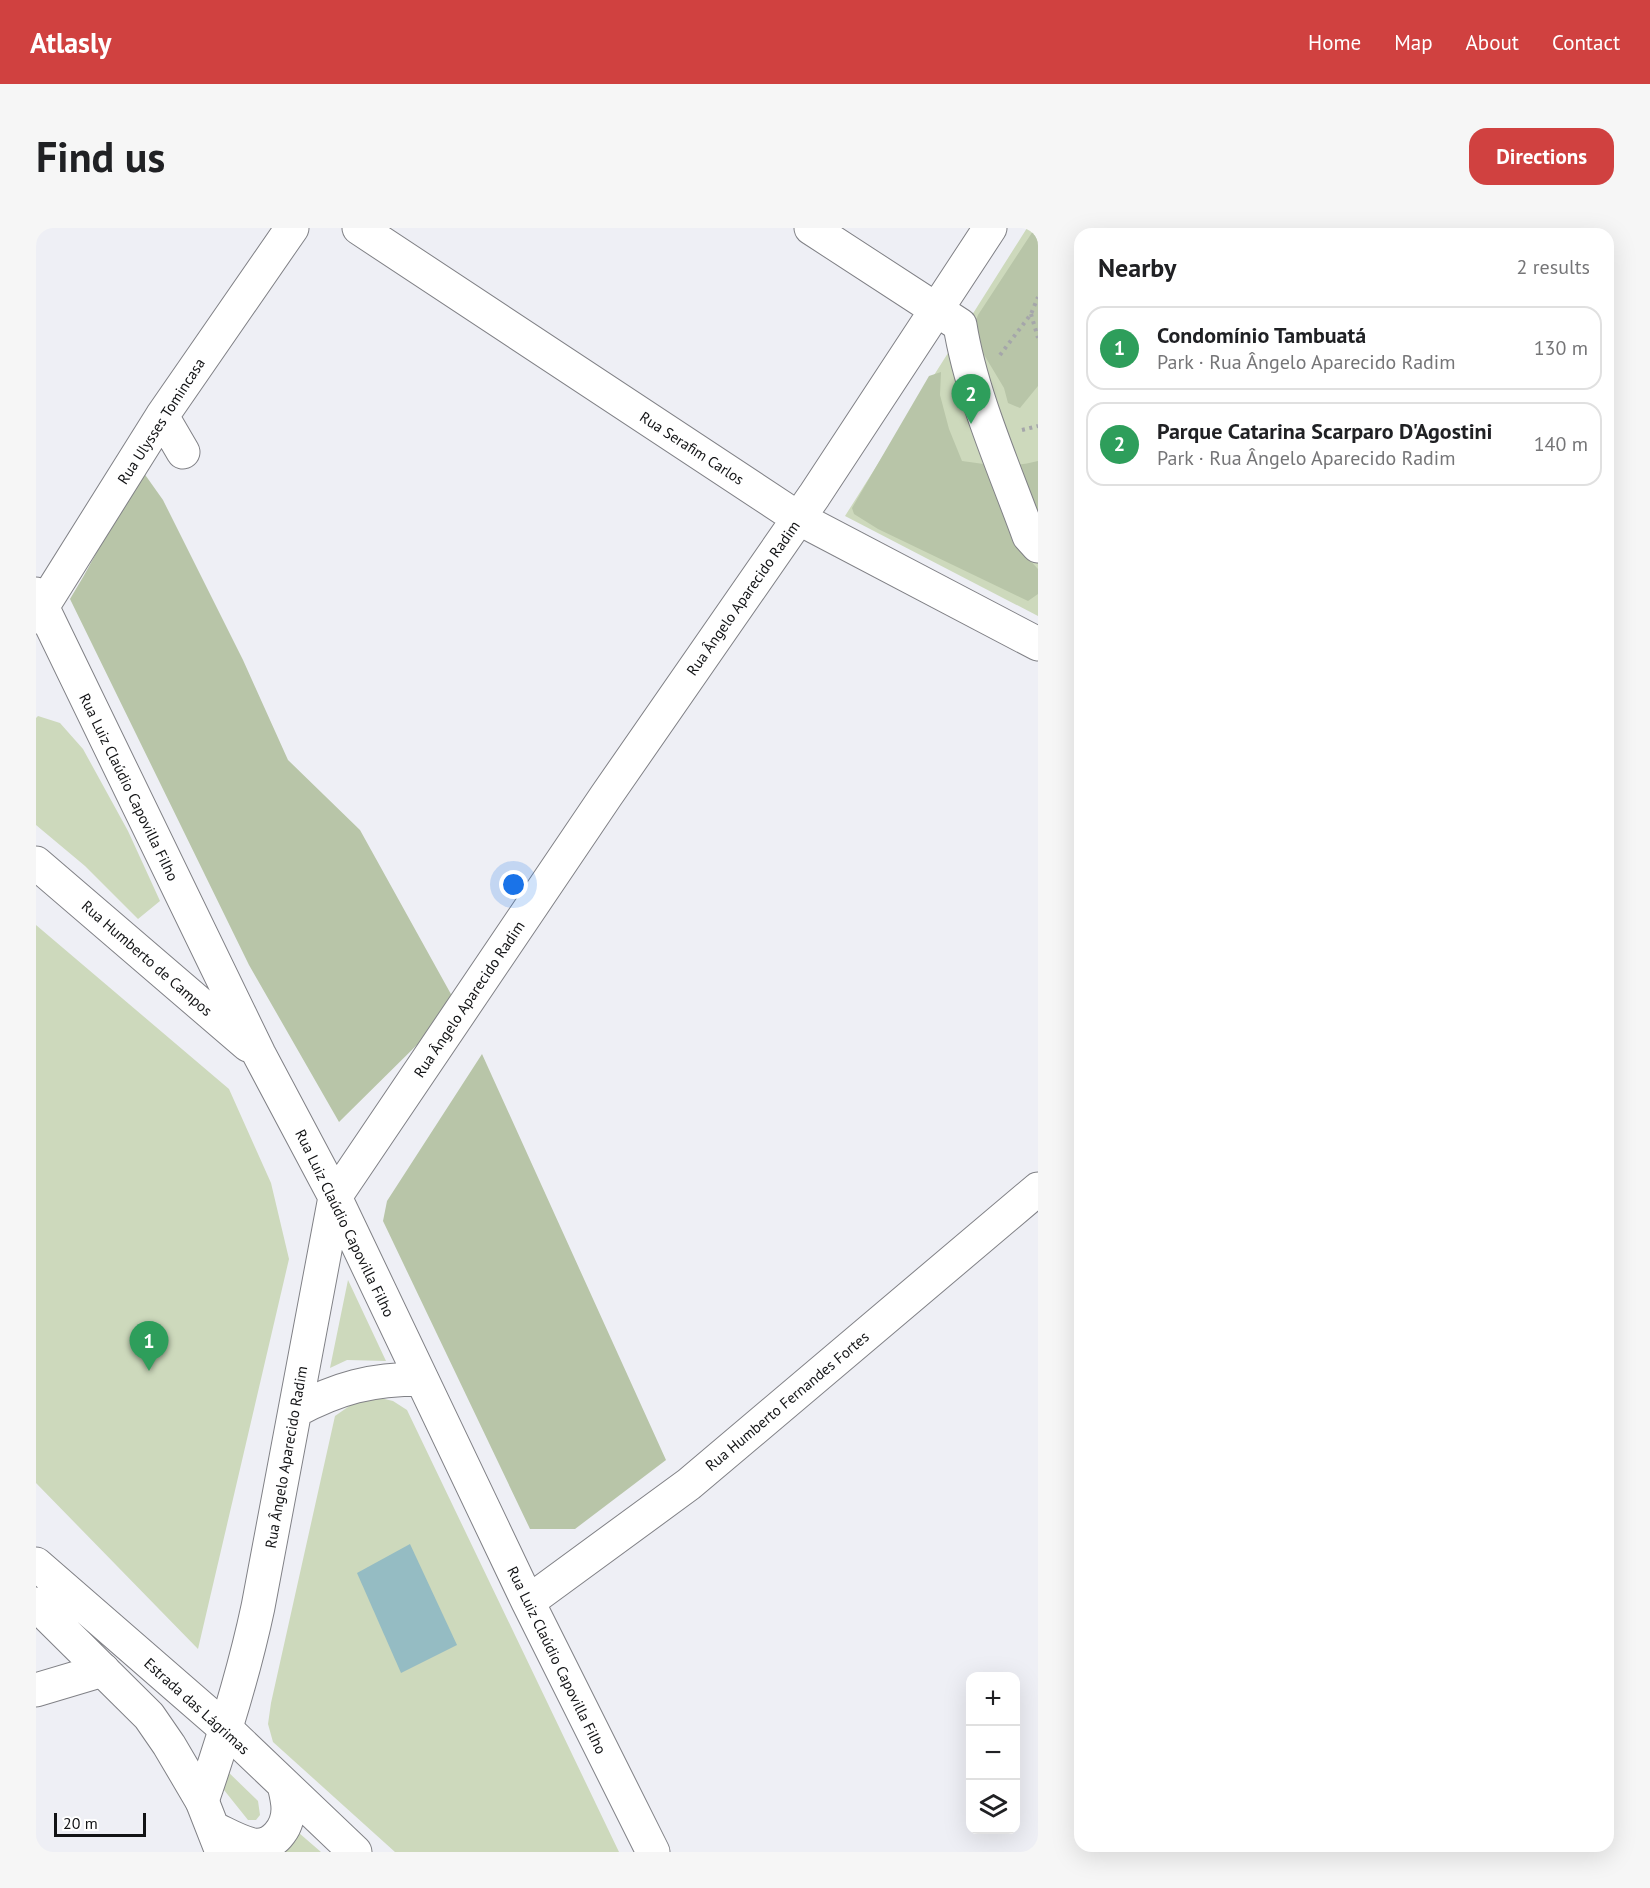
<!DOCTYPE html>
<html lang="en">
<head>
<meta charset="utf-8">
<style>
	:root { --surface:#fff; --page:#f6f6f6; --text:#202124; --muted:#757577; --line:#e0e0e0; --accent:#d04140 }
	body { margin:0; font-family:"PT Sans",sans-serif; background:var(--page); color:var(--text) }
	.controls { position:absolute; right:18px; bottom:18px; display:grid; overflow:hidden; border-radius:12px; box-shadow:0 6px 24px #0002 }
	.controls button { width:54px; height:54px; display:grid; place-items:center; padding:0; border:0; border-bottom:2px solid var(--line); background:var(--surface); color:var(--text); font:30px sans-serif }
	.scale { position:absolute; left:18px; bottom:15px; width:92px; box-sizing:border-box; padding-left:6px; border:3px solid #121315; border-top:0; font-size:16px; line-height:21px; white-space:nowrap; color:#121315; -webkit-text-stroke:4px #fff; paint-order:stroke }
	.you { position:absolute; left:478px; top:657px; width:21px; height:21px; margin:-15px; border:4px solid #fff; border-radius:50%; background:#1a73e8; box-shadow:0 0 0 9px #1a73e833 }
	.badge { display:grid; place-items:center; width:39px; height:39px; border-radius:50%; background:var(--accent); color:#fff; font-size:20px; font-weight:700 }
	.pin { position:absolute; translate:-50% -50px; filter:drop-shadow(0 2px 3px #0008) }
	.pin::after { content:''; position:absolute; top:32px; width:21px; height:18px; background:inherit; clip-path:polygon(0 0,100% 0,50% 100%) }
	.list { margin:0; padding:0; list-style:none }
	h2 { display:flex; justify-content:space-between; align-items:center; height:78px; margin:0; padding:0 24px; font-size:26px }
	h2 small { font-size:20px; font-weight:400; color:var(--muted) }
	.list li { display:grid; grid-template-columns:39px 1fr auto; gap:18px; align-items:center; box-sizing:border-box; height:84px; margin:0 12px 12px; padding:0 12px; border:2px solid var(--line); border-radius:18px }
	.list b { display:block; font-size:22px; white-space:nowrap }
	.list p { margin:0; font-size:20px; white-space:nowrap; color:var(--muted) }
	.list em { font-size:20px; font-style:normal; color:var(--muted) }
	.icon { flex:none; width:33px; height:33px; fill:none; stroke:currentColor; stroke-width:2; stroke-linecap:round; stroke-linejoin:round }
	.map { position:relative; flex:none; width:1002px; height:1624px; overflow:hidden; border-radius:18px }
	header { display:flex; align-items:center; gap:36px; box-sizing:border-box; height:84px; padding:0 30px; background:var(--accent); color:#fff }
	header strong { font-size:28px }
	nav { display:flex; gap:33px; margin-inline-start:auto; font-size:21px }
	.intro { display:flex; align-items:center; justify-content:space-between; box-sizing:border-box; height:144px; padding:0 36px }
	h1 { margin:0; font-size:42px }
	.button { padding:15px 27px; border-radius:18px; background:var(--accent); color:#fff; font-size:21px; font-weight:700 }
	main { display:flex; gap:36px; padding:0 36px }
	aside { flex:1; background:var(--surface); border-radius:18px; box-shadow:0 6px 24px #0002 }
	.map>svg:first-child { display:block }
	.green { fill:#cdd9bc }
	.forest { fill:#b8c5a8 }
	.water { fill:#95bcc3 }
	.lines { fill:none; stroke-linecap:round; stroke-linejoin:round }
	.minor-casing { stroke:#808186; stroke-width:35 }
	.major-casing { stroke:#808186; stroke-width:35 }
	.path { stroke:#a5a6aa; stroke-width:4; stroke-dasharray:3 4.5; stroke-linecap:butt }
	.minor { stroke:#fff; stroke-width:33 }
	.major { stroke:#fff; stroke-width:33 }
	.labels { text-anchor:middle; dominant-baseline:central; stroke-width:4.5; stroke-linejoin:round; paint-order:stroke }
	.street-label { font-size:15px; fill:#121315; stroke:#fff }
</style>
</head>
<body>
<header>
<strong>Atlasly</strong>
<nav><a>Home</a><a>Map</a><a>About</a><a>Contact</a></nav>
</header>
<div class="intro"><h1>Find us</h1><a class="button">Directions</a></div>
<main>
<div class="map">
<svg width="1002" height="1624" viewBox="0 0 1002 1624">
	<rect width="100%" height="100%" fill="#eeeff5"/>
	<path class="green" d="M991,0H1002V388L809,288Z
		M2,488L24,495L47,521L92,603L124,673L102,691L49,638L0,597V490Z
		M0,697L193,861L235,955L253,1031L162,1421L0,1255Z
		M312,1052L350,1133L311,1132L294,1140Z
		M340,1169L357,1173L371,1182L583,1624H359L237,1514L232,1496L235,1475L299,1188L322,1172Z
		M186,1538L222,1573L224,1587L220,1592H212L180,1552Z
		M261,1605H263L285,1624H245Z"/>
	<path class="forest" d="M999,0H1002V158L984,180L972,175L968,160L935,105L942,87Z
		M905,144L904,167L913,201L926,233C952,237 976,240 1002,233V297L993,293L977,314L1002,341V366L992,373L842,301L818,286L816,280L893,148Z
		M105,241L127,272L207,432L252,532L324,602L416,768L392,806L303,894L213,737L34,371C60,329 81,284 105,241Z
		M446,826L630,1232L539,1301H494L347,993L351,973Z"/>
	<path class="water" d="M374,1316L421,1417L365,1445L321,1345Z"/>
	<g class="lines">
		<g class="minor-casing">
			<path id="minor" d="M323,0L762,290L1002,416
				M775,0L924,97C935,166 969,242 993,308L1002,318
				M126,188L147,224
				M0,366L223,826L299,969L492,1374L617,1624
				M0,389L126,188L256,0
				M0,635L212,817
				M259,1183C302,1160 335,1151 385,1151
				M492,1374L653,1256L1002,961
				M0,1462L67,1442
				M166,1573C188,1509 208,1445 222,1379L299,969L570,568L778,268L954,0"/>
		</g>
		<g class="major-casing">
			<path id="major" d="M0,1336L191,1502L319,1624
				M0,1376L113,1488L133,1517L166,1573L186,1624
				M177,1600C190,1606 203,1614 217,1617C237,1620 252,1600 252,1581C252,1573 250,1565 248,1557"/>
		</g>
		<path class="path" d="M995,86L1002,110
			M964,127L995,86L1002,69
			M986,202L1002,198"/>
		<use href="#minor" class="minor"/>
		<use href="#major" class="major"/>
	</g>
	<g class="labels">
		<g class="street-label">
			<text transform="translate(125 193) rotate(-57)">Rua Ulysses Tomincasa</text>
			<text transform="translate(656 220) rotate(33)">Rua Serafim Carlos</text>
			<text transform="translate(707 370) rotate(-55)">Rua Ângelo Aparecido Radim</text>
			<text transform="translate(93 559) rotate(64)">Rua Luiz Claúdio Capovilla Filho</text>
			<text transform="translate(111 730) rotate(41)">Rua Humberto de Campos</text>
			<text transform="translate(433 771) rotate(-56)">Rua Ângelo Aparecido Radim</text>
			<text transform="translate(309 995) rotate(64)">Rua Luiz Claúdio Capovilla Filho</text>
			<text transform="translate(751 1173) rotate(-40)">Rua Humberto Fernandes Fortes</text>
			<text transform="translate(250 1229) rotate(-80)">Rua Ângelo Aparecido Radim</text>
			<text transform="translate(521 1432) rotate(64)">Rua Luiz Claúdio Capovilla Filho</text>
			<text transform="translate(161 1478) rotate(42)">Estrada das Lágrimas</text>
		</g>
	</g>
</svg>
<div class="controls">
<button>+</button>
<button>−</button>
<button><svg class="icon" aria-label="layers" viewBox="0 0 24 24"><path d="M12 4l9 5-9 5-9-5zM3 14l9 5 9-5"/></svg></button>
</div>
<div class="scale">20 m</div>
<div class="you"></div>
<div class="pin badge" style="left:113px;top:1143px;background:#2e9e5b">1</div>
<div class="pin badge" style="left:935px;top:196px;background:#2e9e5b">2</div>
</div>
<aside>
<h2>Nearby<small>2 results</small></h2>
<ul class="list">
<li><span class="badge" style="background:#2e9e5b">1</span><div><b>Condomínio Tambuatá</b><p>Park · Rua Ângelo Aparecido Radim</p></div><em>130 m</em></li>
<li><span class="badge" style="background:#2e9e5b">2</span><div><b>Parque Catarina Scarparo D'Agostini</b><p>Park · Rua Ângelo Aparecido Radim</p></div><em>140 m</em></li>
</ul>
</aside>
</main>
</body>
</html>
